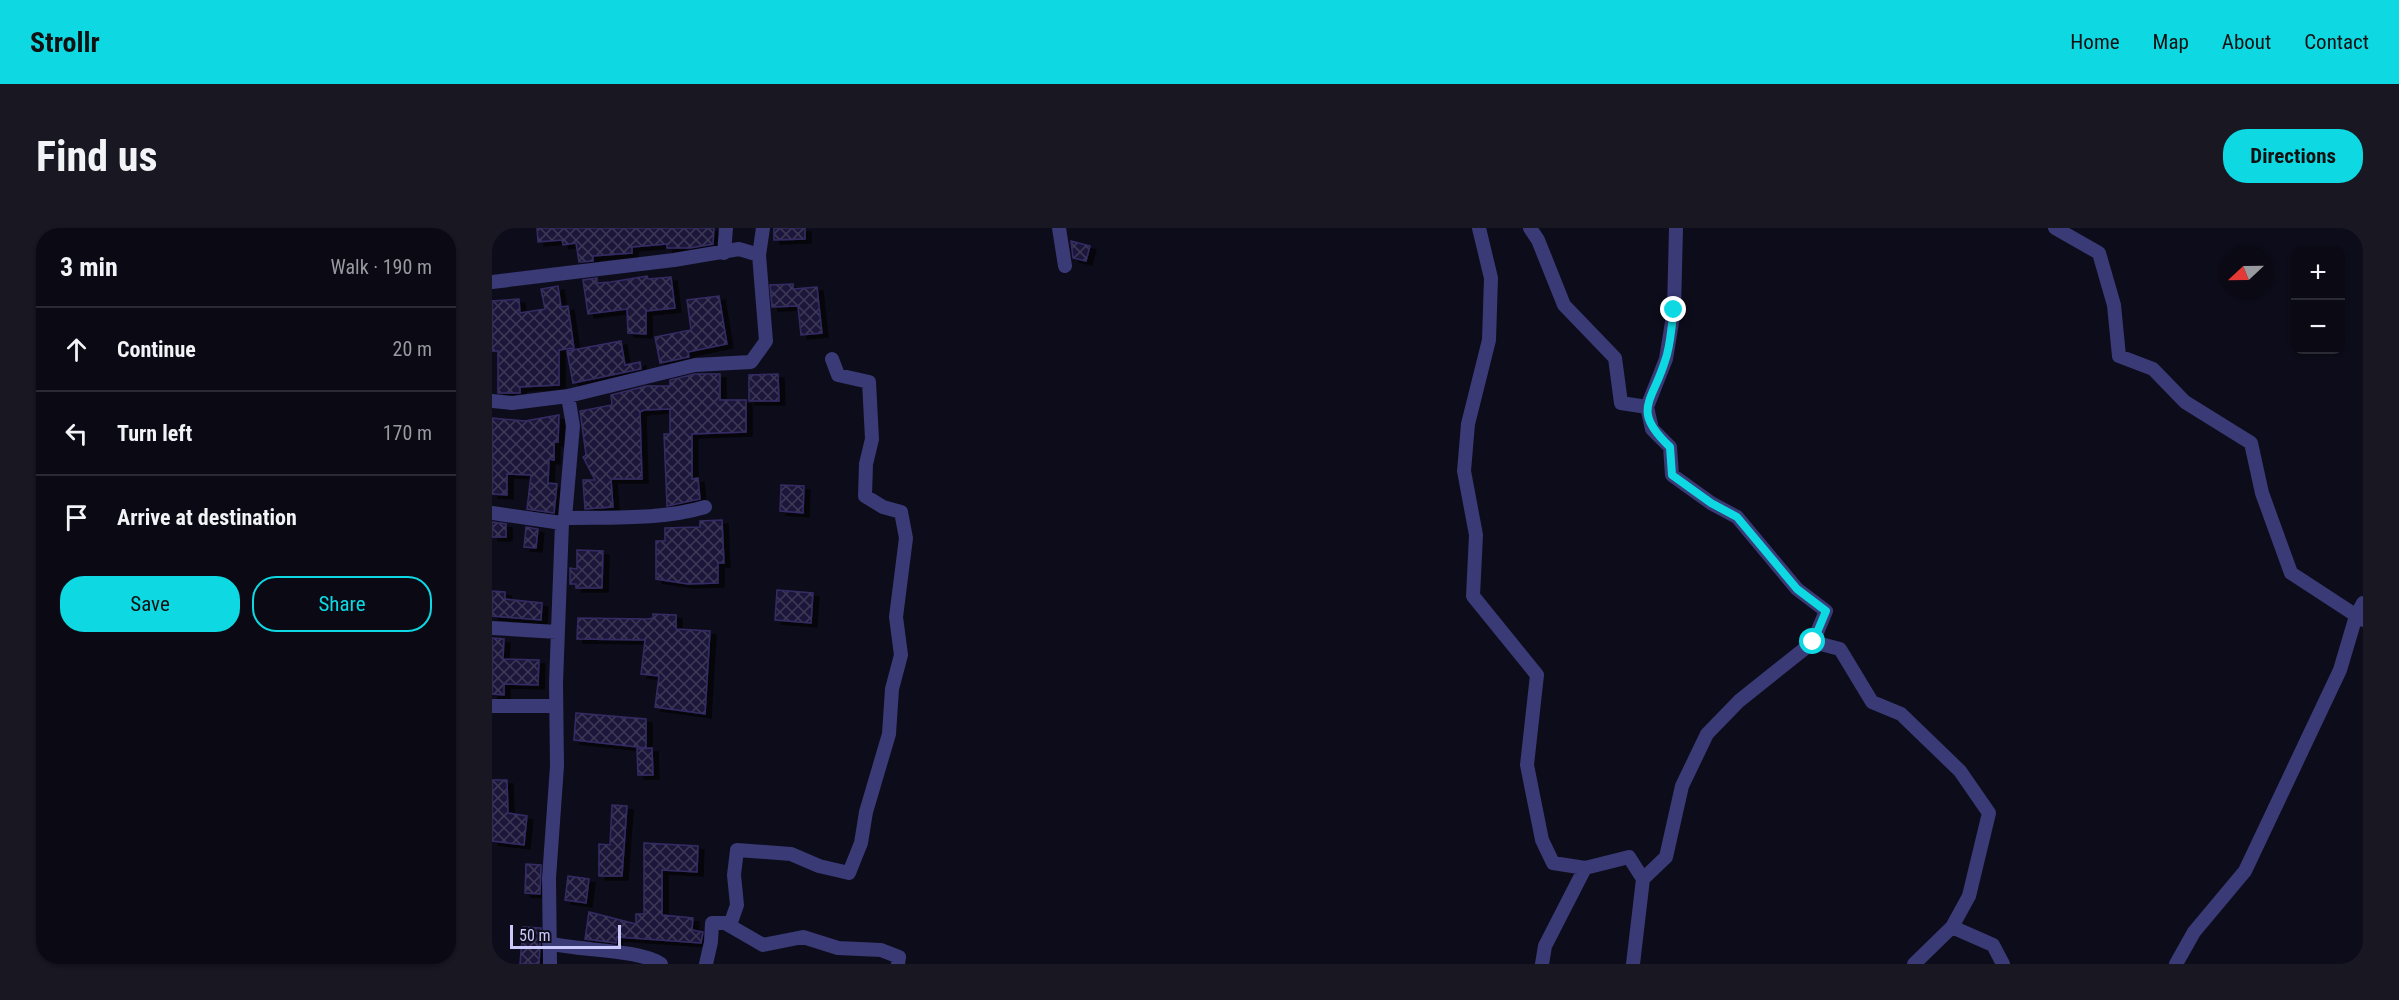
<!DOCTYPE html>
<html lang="en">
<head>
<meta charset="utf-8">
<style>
	:root { --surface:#0a0914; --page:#181722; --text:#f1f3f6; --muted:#999aa0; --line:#2a2a34; --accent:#0ed9e2 }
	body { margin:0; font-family:"Roboto Condensed",sans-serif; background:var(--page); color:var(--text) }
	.controls { position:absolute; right:18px; top:18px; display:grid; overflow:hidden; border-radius:12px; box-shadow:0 2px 4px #0004 }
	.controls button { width:54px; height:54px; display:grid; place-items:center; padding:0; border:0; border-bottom:2px solid var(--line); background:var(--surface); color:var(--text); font:30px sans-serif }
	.compass { position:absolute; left:1727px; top:18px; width:54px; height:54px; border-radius:50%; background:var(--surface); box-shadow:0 2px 4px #0004; rotate:248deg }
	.scale { position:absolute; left:18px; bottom:15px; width:111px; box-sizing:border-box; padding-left:6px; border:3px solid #cbc8fc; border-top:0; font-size:16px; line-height:21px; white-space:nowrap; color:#cbc8fc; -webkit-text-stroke:4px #0d0c1a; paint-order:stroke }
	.stop { position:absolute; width:18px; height:18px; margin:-14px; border:4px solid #0ed9e2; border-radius:50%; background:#fff }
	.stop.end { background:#0ed9e2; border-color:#fff; box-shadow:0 2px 6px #0008 }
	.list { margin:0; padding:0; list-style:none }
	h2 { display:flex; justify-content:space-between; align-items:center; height:78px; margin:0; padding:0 24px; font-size:26px }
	h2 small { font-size:20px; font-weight:400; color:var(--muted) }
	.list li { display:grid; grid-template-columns:39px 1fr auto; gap:18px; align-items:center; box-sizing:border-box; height:84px; padding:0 24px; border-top:2px solid var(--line) }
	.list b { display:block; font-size:22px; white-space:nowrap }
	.list em { font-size:20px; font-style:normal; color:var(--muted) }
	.actions { display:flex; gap:12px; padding:18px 24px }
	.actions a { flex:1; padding:14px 0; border:2px solid var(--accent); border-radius:24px; text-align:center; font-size:21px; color:var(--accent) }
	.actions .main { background:var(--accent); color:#111 }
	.icon { flex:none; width:33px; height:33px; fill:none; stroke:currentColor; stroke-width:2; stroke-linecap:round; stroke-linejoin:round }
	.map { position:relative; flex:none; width:1871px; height:736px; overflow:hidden; border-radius:24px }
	header { display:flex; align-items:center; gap:36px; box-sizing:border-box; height:84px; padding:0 30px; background:var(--accent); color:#111 }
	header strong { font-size:28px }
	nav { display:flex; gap:33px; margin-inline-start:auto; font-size:21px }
	.intro { display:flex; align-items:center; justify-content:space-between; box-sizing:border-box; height:144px; padding:0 36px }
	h1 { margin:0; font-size:42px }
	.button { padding:15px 27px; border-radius:24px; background:var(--accent); color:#111; font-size:21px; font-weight:700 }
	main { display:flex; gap:36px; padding:0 36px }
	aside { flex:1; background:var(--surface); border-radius:24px; box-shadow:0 2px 4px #0004 }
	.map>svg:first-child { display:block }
	.building { fill:url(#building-cross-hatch); stroke:#342c64; stroke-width:1.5; filter:url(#shadow) }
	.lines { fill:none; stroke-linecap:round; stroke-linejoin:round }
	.street { stroke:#393a76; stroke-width:14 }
	.route { stroke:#0ed9e2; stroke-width:8 }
</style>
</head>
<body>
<header>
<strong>Strollr</strong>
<nav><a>Home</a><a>Map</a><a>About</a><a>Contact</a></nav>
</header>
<div class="intro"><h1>Find us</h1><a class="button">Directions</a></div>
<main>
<aside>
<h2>3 min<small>Walk · 190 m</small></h2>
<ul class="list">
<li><svg class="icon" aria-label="ahead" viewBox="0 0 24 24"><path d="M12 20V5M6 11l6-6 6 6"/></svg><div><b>Continue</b></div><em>20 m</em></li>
<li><svg class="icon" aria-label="left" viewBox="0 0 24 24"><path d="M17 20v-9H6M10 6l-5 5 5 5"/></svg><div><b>Turn left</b></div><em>170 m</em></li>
<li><svg class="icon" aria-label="arrive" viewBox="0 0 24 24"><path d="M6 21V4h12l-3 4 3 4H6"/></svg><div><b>Arrive at destination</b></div></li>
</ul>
<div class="actions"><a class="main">Save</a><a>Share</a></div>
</aside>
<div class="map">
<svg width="1871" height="736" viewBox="0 0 1871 736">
	<defs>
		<pattern id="building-cross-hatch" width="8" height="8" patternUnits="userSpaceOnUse" patternTransform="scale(1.5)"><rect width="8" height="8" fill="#1e193a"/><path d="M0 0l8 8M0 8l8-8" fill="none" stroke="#3d3957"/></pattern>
		<filter id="shadow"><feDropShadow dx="6" dy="4" stdDeviation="0" flood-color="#0009"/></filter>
	</defs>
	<rect width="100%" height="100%" fill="#0d0c1a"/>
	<path class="building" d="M45,0H222L221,16L198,20H175V16L140,19V25L101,28V33L87,34L84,15L71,17L70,12L46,14Z
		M282,0H313V11L282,12Z
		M579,13L598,18L594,33L581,30Z
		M155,48L156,51L179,49L183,80L154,83V106L136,105L135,81L96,86L91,52L105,50V55L119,54Z
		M301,56V61L325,59L330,105L309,107L306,78L280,79L278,57Z
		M66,58L69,79L76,78L82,120L67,122V157L28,159V165H6V123H0V73L27,71L28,85L53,81L49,61Z
		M227,68L235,116L196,124L197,129L168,135L163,109L199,102L195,72Z
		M129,113L133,137L148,134L149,141L81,155L75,123Z
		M203,146H228V172H254V204L200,206V251L206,250L208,271L175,278L172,206H178V181L152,182L148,184L150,251H119L121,279L93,281L91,252H103L91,229L94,227L88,183L120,177L119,167L154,158H178V152Z
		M286,146L287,173H257V147Z
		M67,187L66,214H62V232L57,231L56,255L65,256L62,285L35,281L39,247L15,246V267L0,266V190L33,193Z
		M289,257L312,258L311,285L288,283Z
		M230,292L232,335H226V355L196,356L164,351V313H173V300L208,299V293Z
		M0,294L14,296V309H0Z
		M34,299L46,301L44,320L32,319Z
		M85,322L111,323L110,360H84V356H78V340L85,341Z
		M285,362L321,365L319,395L283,392Z
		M0,363L13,364V371L50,375L49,392L0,388Z
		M161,386L184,387V401L218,403L213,486L163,479L167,448L149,446L153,412L85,411L86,390L156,391L161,390Z
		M0,410L12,411L11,431L47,432L46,457L12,456V467L0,466Z
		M84,485L154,491V520L82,512Z
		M160,520L161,547H146L145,521Z
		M0,552H15L16,585L35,588L32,617L0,613Z
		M120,577L135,578L130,648H107V616L118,617Z
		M152,615L206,618L205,644L170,642V687L201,690L200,702L211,704L209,715L125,709L124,715L93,711L97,684L144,696V686H152Z
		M34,636L49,637L48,666L33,665Z
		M76,648L97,651L94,675L73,672Z
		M31,699L49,700L47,736H28Z"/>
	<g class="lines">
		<path class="street" d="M567,0L573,38
			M987,0L999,50L997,112L976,196L972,243L984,307L981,368L1045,447L1035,537L1050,612L1061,635L1093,640L1137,629L1151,651L1141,736
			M1038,0L1046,12L1072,77L1123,130L1129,175L1155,179L1160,201L1178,219L1180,247L1219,275L1245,289L1305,361L1334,383L1321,414L1247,473L1215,506L1190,558L1174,629L1151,651
			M1563,0L1607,25L1622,77L1627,128L1661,141L1693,174L1759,215L1770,265L1799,345L1871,392
			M232,25L234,0
			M0,54L182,32L247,21L267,27
			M0,173L20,175L76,168L203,137L259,134L274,113L267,27L271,0
			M1155,179L1174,131L1182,82L1184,0
			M0,285L70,295
			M73,290C118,289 170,292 213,279
			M0,400L65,404
			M1321,414L1348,421L1380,474L1409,486L1468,543L1497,585L1477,668L1460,699
			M0,478H64
			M238,697L245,677L242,647L245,622L299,626L327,638L357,645L369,615L374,584L397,506L400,461L409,427L404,389L414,310L409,284L391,279L373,268L374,236L380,211L377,154L346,147L340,131
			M57,715C86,723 147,721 169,736
			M58,736L57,650L65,538L64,455L70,295L73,290L81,198L76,168
			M214,736L219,714L220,695H233L271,717L311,709L346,720L389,722L407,729L406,736
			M1050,736L1053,718L1093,640
			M1422,736L1460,699L1501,717L1511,736
			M1684,736L1702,704L1753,643L1848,442L1864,388L1871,375"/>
	</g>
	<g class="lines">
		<path class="route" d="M1182,82C1179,98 1179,117 1173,133C1160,175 1139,182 1178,219L1180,247L1219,275L1245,289L1305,361L1334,383L1321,414"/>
	</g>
</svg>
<div class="controls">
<button>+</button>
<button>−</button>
</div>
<svg class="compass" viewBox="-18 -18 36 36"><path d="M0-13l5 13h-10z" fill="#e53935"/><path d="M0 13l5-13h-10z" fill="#999aa0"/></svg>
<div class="scale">50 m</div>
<div class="stop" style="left:1321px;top:414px"></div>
<div class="stop end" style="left:1182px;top:82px"></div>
</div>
</main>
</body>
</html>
